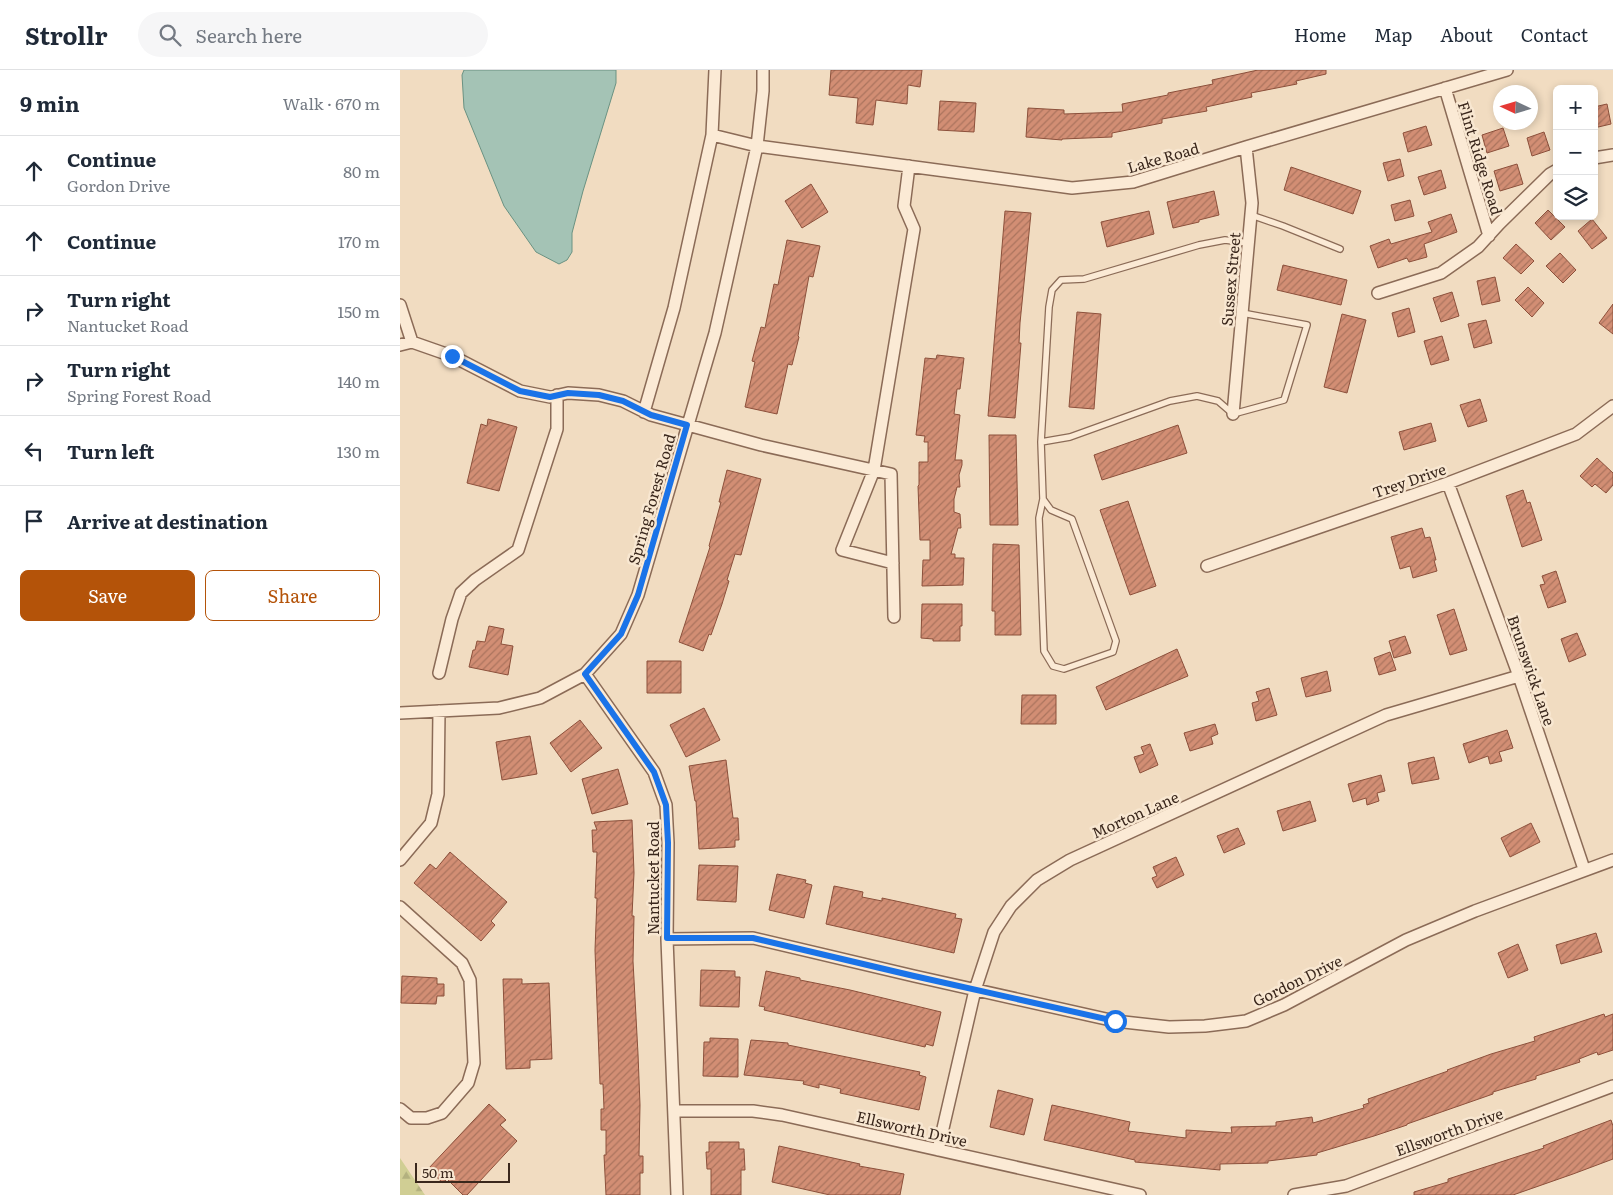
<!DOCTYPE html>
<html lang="en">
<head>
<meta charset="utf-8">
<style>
	:root { --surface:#fff; --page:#f6f6f7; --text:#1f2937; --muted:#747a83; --line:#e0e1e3; --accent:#b45309 }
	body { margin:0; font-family:Literata,serif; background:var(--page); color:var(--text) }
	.controls { position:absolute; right:15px; top:15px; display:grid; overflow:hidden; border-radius:8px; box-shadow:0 2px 8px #0003 }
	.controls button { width:45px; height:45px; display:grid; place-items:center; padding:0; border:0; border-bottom:1px solid var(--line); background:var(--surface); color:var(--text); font:25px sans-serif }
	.compass { position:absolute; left:1093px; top:15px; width:45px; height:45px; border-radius:50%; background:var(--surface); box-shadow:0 2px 8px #0003; rotate:274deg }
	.scale { position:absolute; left:15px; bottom:12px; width:95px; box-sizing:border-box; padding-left:5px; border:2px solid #3a271c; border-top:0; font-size:14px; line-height:18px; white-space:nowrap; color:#3a271c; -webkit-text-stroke:4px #f8e7d1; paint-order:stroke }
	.stop { position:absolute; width:15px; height:15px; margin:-11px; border:4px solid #1a73e8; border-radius:50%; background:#fff }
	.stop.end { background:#1a73e8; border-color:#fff; box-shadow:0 1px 5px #0008 }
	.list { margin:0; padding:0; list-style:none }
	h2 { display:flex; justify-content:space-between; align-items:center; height:65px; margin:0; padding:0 20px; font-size:21px }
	h2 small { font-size:16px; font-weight:400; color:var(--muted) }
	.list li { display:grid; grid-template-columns:32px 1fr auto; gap:15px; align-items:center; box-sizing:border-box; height:70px; padding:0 20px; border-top:1px solid var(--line) }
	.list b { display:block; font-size:19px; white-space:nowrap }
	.list p { margin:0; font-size:16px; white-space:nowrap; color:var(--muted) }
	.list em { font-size:16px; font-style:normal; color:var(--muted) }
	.actions { display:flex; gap:10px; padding:15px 20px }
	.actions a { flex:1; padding:11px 0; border:1px solid var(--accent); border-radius:8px; text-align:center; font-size:18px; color:var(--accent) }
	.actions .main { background:var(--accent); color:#fff }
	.icon { flex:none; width:28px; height:28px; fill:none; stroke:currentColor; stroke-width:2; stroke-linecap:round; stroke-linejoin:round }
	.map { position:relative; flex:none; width:1213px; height:1125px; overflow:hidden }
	header { display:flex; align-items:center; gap:30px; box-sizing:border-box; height:70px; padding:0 25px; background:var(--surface); border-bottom:1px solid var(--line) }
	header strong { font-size:24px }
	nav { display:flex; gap:28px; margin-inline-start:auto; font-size:18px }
	.search { width:350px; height:45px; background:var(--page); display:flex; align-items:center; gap:12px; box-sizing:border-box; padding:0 18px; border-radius:28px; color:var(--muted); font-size:19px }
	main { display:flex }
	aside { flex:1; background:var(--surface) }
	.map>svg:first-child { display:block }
	.forest { fill:url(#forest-firs) }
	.water { fill:#a4c3b5; stroke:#6a9282 }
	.building { fill:url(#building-hatch); stroke:#8c503b }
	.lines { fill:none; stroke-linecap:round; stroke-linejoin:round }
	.service-casing { stroke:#8b6b57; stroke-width:8 }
	.minor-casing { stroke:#8b6b57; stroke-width:14 }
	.service { stroke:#fbead5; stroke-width:5.5 }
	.minor { stroke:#fbead5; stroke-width:11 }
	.route { stroke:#1a73e8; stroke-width:6 }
	.labels { text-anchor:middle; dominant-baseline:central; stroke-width:5; stroke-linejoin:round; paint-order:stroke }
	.street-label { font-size:15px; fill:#3a271c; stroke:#f8e7d1 }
</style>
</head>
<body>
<header>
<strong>Strollr</strong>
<div class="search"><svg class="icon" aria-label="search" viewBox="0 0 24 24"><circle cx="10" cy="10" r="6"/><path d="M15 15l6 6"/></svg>Search here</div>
<nav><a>Home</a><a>Map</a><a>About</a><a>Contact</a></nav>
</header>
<main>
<aside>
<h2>9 min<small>Walk · 670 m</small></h2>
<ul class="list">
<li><svg class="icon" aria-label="ahead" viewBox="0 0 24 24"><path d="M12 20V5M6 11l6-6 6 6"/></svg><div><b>Continue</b><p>Gordon Drive</p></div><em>80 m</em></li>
<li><svg class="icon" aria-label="ahead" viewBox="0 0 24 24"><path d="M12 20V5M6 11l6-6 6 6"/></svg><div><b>Continue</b></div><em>170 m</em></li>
<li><svg class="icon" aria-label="right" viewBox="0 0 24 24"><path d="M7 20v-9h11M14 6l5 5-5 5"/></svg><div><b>Turn right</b><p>Nantucket Road</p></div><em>150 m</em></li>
<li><svg class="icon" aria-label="right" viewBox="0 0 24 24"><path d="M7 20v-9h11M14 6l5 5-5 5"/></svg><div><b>Turn right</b><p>Spring Forest Road</p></div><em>140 m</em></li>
<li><svg class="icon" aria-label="left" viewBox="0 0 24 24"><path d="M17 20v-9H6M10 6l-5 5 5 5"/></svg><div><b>Turn left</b></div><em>130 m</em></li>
<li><svg class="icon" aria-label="arrive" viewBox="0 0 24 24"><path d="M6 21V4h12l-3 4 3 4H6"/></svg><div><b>Arrive at destination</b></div></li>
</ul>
<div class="actions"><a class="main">Save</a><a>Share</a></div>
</aside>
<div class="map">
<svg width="1213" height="1125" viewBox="0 0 1213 1125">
	<defs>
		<pattern id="forest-firs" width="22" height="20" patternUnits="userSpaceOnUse" patternTransform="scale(1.25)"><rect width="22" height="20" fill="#d0ce94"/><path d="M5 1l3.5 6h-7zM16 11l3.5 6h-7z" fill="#b3b17f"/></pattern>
		<pattern id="building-hatch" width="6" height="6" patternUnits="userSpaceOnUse" patternTransform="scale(1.25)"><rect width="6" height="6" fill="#d28e74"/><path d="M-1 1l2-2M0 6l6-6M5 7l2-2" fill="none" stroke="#ab745e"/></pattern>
	</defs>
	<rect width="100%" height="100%" fill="#f1dcc1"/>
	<path class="forest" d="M0,1088L25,1125H26H0Z"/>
	<path class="water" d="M64,0H216V13L183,121L172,163V182L167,190L159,194L136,182L104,136L64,38L62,5Z"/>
	<path class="building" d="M431,0H522L520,17L508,15L507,34L476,30L473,55L456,53L458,28L429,25Z
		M858,0H926V4L896,11L897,14L851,23L852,27L806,37L807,41L762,49V53L712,63V67L662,69V70L626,67L628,38L664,40V44L723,42L722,34L768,25V23L813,14L812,10Z
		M540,31L576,33L574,62L538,60Z
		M1207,34L1211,54L1194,58V37Z
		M1026,56L1032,75L1008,82L1003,63Z
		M1103,58L1109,76L1087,83L1082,65Z
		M1144,62L1150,80L1132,86L1127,68Z
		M1000,89L1004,106L988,111L983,93Z
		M1117,94L1123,114L1100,121L1094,101Z
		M891,97L961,121L953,144L884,120Z
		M1041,100L1046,118L1024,125L1018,107Z
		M411,114L428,142L402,158L385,131Z
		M814,121L819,145L799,150V152L773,158L767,132Z
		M1010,130L1014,146L995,151L991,135Z
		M1148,140L1165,157L1151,170L1135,153Z
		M605,141L631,143L620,253L619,273H621L615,348L588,346Z
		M749,141L754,164L707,177L701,152Z
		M1051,144L1057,162L1024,174L1027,187L1009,192L1007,188L978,198L970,176L989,169L991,174L1032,162L1028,152Z
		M1192,149L1207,168L1192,179L1178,161Z
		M387,170L420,176L413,207L409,206L398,266L399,267L392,295L388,294L377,344L345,337L355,292L352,291L361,257L365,258L374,214L378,215Z
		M1116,174L1134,191L1121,204L1103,188Z
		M1160,183L1176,200L1163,213L1146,196Z
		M883,195L947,210L941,235L877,220Z
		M1095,207L1100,231L1082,235L1077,211Z
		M1128,217L1144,233L1132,247L1115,230Z
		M1052,222L1059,246L1041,252L1033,228Z
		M1213,234V264L1199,253Z
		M1009,238L1015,262L998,267L992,243Z
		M677,242L701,244L694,339L669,337Z
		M942,244L966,250L947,323L924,317Z
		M1086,250L1092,273L1074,278L1068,254Z
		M1042,266L1049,290L1031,295L1024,271Z
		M537,285L564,288L560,319H557L554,344L560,345L555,390H562V395L559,405L560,417H557L554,429V442L560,444L561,458H558L551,484H555V488H564L563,515L522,516L523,490H530V470H520L518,416L519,415V392H528V372H524L525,366L516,365L525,288L536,289Z
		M1080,329L1087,351L1068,357L1060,335Z
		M88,349L117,357L99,421L67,413L81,354L87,356Z
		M1031,353L1036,371L1004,380L999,362Z
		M778,355L787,383L702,410L694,385Z
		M589,365H616L618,455H590Z
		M1197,388L1213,403V415L1206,423L1195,414L1192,417L1180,406Z
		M327,400L361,409L341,485L335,484L327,510L329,511L322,534L311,565L309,564L303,581L279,572L310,477L309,476L321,432H319Z
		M1123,420L1127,433L1130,432L1142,470L1122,477L1106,426Z
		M728,431L756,516L730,525L700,440Z
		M1022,458L1025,468L1030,467L1036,490H1034L1037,501L1013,508L1010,496L1000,499L991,467Z
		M593,474L619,475L621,565H595V541H592Z
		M1156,501L1166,532L1148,538L1140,515L1145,514L1142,506Z
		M522,534H562V556H560V571H533V569L521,568Z
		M1054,539L1067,580L1050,585L1037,545Z
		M89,556L104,559L101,574L113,576L108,605L69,597L73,580H75L77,571L85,572Z
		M1177,563L1186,585L1169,592L1161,569Z
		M1005,566L1011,583L994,588L989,571Z
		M777,579L788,606L706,640L696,617Z
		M990,582L996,600L979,605L974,588Z
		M247,591H281V623H247Z
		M927,601L931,621L906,627L901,608Z
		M869,618L877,645L856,651L852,633L859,631L856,622Z
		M622,625H656V654H621Z
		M304,638L320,670L286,687L270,655Z
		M180,650L202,678L171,702L150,673Z
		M815,654L818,664L811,667L813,674L790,681L784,663Z
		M1107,660L1113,678L1099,682L1102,691L1090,694L1088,686L1069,693L1063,674Z
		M130,666L137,704L102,710L96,672Z
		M750,674L758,695L740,703L734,687L744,684L741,677Z
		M1034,687L1039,709L1012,714L1008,693Z
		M326,690L333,748H338L339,770H335V777L299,779L296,731H295L289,696Z
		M218,699L228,734L192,744L182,709Z
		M981,705L985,721L977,723L979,731L967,735L966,728L953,732L948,714Z
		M910,731L916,751L883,761L877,741Z
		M232,750L234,803L232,846H234L233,891L238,984L240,1035L239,1086H243V1103H240V1125H206L204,1085H206V1060H201V1039H204L203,1014H200L195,880L197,828H195L197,782H193L192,760H197L194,752Z
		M1131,753L1140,772L1110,787L1101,768Z
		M838,758L845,774L824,783L817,766Z
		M50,782L107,832L91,851L95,855L81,871L14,813L30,794L36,799Z
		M776,787L784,805L757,818L752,808L757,806L753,797Z
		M299,795L338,796L336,832L297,830Z
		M377,804L406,810L405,813L412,815L404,848L369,840Z
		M434,816L463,822L462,827L482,831V828L556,844L555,848L562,849L554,883L426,854Z
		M1196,863L1202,882L1161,894L1156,875Z
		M1118,874L1128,900L1108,908L1098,883Z
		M301,900L335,901V907H340L339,937L300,936Z
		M366,901L400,908V910L450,920L541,942L533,976L526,974L525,977L364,940L365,937L359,936Z
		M2,906L37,908V914H44V926H37L36,934L1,933Z
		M103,909H122V914L149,913L152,989L130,990V998L106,999Z
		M1204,944L1205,947L1213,944V980L1198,985L1197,982L1179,989L1180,992L1136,1006V1009L1093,1022V1024L1007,1054V1055L974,1066L917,1083V1085L868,1091V1093L820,1094V1100L735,1092V1090L644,1070L652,1035L730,1052L728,1061L786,1068V1060L832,1063L831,1057L876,1056V1052L912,1047L913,1053L964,1038L963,1035L969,1033L968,1029L1048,1001L1047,1000L1091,984L1135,971L1134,967Z
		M310,968L338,969V1007L303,1006L304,972H310Z
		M351,970L388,973V975L520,1002L519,1005L526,1007L519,1040L440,1023L441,1019L419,1014V1018L403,1014L404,1011L344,1005Z
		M598,1020L633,1029L624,1065L590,1057Z
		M89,1034L106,1050L100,1055L117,1071L67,1125H63L47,1109L43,1113L28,1099Z
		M1211,1050L1213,1056V1089L1173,1104L1113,1125H1014V1122L1048,1112V1109L1144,1078L1143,1076Z
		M309,1072H339V1079H344L345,1100H341V1125H311V1099H307L306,1082H309Z
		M379,1076L460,1094L459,1096L504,1104L500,1125H430L372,1112Z"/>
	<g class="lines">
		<g class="service-casing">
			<path id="service" d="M851,145L883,156L940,179
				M842,243L907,255L884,330L833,344L818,331L797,326L770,331L670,367L641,372L649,237L652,220L661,210L684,209L799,175L825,170L849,173
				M641,372L643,429L651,440L672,449L716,571L713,582L664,599L653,596L644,581L639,448L643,429"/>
		</g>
		<g class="minor-casing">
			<path id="minor" d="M1045,18L1089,166
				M312,65L357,76L672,118L733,112L846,77L1107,0
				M1194,88L1213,85
				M978,223L1041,203L1078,177L1099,154L1150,104L1157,100
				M0,235L12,272
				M0,275L12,272L52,286L120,321L150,327L168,323L199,325L223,331L251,345L361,375L491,404L494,547
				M244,342L274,238L312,65L315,0
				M833,344L852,133L846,77
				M1048,413L1119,606L1184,799
				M493,493L442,480L474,400L514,159L504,136L509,96
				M807,496L1048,413L1176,364L1213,336
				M39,603L52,549L61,523L75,510L118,480L157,359V325
				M185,604L254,702L266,735L268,773L267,869L277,1125
				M0,643L99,638L140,628L185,604L221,564L238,525L315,263L357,76L363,21V0
				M0,790L31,753L38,724L39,641
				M0,837L62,893L70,910L74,993L68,1013L42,1043L27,1048H11L0,1039
				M267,869L353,868L514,906L715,951L769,957L805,956L846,951L884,935L1006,870L1075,841L1213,790
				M275,1041H353L382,1045L740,1125
				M538,1080L575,920L594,862L611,836L637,810L670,790L986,645L1119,606
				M894,1125L946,1116L1213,1016"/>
		</g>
		<use href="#service" class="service"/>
		<use href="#minor" class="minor"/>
	</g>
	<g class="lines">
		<path class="route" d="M52,286L120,321L150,327L168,323L199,325L223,331L251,345L287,355L238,525L221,564L185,604L254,702L266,735L268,773L267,868H353L514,906L715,951"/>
	</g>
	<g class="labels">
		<g class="street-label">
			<text transform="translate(763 87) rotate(-16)">Lake Road</text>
			<text transform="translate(1081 88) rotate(73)">Flint Ridge Road</text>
			<text transform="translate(830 209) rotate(-85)">Sussex Street</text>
			<text transform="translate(1009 410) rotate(-19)">Trey Drive</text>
			<text transform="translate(251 429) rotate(-74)">Spring Forest Road</text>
			<text transform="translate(1132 600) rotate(71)">Brunswick Lane</text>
			<text transform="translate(735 744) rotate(-24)">Morton Lane</text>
			<text transform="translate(252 808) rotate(-90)">Nantucket Road</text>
			<text transform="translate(897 910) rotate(-26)">Gordon Drive</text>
			<text transform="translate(512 1058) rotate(13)">Ellsworth Drive</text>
			<text transform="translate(1049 1061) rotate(-20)">Ellsworth Drive</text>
		</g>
	</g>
</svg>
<div class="controls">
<button>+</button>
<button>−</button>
<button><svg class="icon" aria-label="layers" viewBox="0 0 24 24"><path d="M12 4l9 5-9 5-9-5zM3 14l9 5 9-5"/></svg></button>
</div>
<svg class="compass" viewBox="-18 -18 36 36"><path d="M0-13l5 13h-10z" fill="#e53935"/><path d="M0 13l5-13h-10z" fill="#747a83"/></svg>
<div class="scale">50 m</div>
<div class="stop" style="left:715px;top:951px"></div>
<div class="stop end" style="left:52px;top:286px"></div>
</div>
</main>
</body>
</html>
